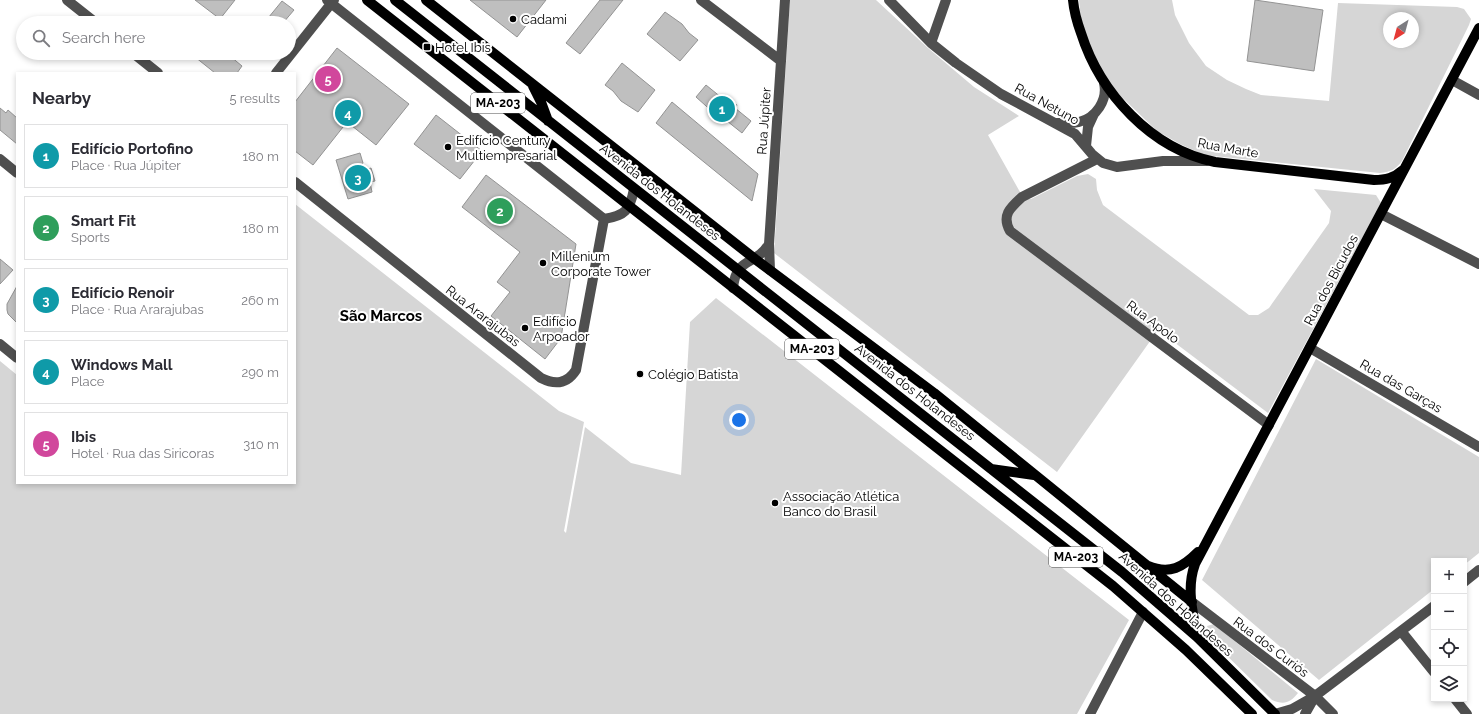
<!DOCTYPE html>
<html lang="en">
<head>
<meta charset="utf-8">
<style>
	:root { --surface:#fff; --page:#f7f7f7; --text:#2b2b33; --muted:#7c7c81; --line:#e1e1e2; --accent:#000 }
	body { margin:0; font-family:Raleway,sans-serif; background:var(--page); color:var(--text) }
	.controls { position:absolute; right:12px; bottom:12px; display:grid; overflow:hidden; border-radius:0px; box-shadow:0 2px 6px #0003 }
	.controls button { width:36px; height:36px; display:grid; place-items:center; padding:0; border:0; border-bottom:1px solid var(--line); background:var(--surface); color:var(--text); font:20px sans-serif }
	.compass { position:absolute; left:1383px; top:12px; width:36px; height:36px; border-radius:50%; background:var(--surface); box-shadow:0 2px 6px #0003; rotate:216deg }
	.you { position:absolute; left:739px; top:420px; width:14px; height:14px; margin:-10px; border:3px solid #fff; border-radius:50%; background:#1a73e8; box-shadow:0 0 0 6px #1a73e833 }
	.badge { display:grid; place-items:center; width:26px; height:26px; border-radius:50%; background:var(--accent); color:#fff; font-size:13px; font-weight:700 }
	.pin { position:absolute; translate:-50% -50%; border:2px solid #fff; box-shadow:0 1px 4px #0006 }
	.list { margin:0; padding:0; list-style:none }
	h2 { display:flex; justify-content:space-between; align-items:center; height:52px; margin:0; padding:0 16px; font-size:17px }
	h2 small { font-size:13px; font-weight:400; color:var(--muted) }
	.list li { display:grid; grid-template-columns:26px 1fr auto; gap:12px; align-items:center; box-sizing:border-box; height:64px; margin:0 8px 8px; padding:0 8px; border:1px solid var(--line); border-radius:0px }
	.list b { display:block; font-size:15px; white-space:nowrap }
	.list p { margin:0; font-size:13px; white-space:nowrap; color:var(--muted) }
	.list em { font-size:13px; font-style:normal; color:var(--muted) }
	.icon { flex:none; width:22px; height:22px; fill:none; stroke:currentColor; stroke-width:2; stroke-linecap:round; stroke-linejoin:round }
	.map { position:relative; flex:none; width:1479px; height:714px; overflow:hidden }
	.search { position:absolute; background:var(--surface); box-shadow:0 2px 6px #0003; left:16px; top:16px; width:280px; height:44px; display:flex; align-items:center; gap:10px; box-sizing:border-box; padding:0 14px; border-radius:22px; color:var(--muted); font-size:15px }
	.panel { position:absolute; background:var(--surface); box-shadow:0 2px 6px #0003; left:16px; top:72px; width:280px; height:412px; border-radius:0px }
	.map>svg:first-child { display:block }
	.green { fill:#d6d6d6; fill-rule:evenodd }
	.building { fill:#bfbfbf; stroke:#939393 }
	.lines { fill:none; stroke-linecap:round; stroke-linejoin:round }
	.minor { stroke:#4f4f4f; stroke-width:10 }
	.major { stroke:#000; stroke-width:10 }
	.poi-dot { fill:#000; stroke:#fff; stroke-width:1.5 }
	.labels { text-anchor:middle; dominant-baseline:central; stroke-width:4; stroke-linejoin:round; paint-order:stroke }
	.shield { fill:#fff; stroke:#4c4c4c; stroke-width:1 }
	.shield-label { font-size:12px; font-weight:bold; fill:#000 }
	.poi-label { font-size:13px; fill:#000; stroke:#fff; text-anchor:start }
	.street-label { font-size:13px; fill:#000; stroke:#fff }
	.quarter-label { font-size:15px; font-weight:bold; fill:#000; stroke:#fff }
</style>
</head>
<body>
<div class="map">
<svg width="1479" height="714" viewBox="0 0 1479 714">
	<rect width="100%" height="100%" fill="#fff"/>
	<path class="green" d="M790,0H876L928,48L974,87L1019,116L988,135L1020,192L1027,199H1031L1077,176L1088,174L1096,179L1097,190L1103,205L1249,315H1258L1269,308L1329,223L1331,211L1314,189L1376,195L1381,203L1268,413L1158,330L1057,472L774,253Z
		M1079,0H1172L1175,15L1189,43L1206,66L1227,80L1246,89L1261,95L1329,101L1338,3L1457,7L1464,9L1471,19L1469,25L1402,161C1396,169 1391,172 1380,173L1204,155L1180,144L1157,131L1107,83L1090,50L1081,20ZM1389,18H1413V42H1389Z
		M295,204L559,411L584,422L564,531L566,533L585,427L631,463L681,475L690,322L716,298L1129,620L1077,714H0V361L17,375V483H295Z
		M1316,359L1479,457V553L1464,565V561H1434V589L1319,680L1202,580Z
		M1214,624L1298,693C1290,703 1284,705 1272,700L1213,642L1207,626Z"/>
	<path class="building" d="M195,0H235L220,19Z
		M470,0H546L517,37Z
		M600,0H623L580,54L566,43Z
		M1255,0L1323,10L1314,71L1247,61Z
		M282,1L294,10L283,23H264Z
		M665,12L682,24L689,33L698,40L680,61L647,34Z
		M337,48L409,104L376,145L347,122L313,165L295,151V102Z
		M190,53H220L227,59L230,56L242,66L237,73H215Z
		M622,63L655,90L638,112L621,101L613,91L605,85Z
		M706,85L722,98L725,95L737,105L735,108L751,121L742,133L727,121L725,123L696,97Z
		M672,102L758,174L752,201L656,123Z
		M0,108L6,113L8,110L17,118V144L0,130Z
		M436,115L482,151L460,179L414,144Z
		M360,153L363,163L355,173L371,168L375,181L370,182L372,192L348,199L336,160Z
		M486,175L576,244L561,338L545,359L491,316L510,292L497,282L520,252L462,207Z
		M0,259L13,270L0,284Z
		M17,286V323L8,314L7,310V304Z"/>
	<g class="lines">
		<path class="minor" d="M67,0L96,23
			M327,0L604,219C625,216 630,210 634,189
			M701,0L781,61
			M889,0L931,43L956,63L1001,94L1075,134L1092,154L1103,163L1117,167L1163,161H1207
			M931,43L946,0
			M133,53L158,73
			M276,73L334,0
			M1452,80L1479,95
			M1057,123C1064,123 1072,124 1079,122C1096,118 1108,100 1104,83
			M1086,146L1088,127L1094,114
			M0,159L17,173
			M1097,159L1022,197C1011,207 1001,215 1010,231L1269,425
			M295,182L541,378C555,385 567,384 576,370L604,219
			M1381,214L1479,264
			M770,270L769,244L785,0
			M733,288C736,256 756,266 769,244
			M0,344L17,358
			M1310,348L1479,447
			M1464,582L1479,570
			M1192,602L1315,696L1333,714
			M1401,631L1434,672
			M1455,699L1467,714
			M1090,714L1143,612
			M1275,714L1292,709L1315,696L1434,606
			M1305,714L1314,698"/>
		<path class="major" d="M367,0L1113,586L1186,650L1252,714
			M395,0L1122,572L1197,637L1275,714
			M426,0L755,259L934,393L1192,602
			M1073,0C1074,11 1077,22 1081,33C1100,93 1151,149 1215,162L1374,180C1386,180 1394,178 1403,170
			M533,86L541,102L548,121
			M991,469L1034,475
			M1148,566C1170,575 1183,567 1198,552
			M1197,637C1193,612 1186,589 1195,564L1479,28"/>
	</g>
	<g class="poi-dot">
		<circle cx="513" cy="19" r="4"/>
		<rect x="423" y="43" width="8" height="8" rx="2"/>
		<circle cx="448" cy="147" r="4"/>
		<circle cx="543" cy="263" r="4"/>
		<circle cx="525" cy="328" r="4"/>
		<circle cx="640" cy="374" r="4"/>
		<circle cx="775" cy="503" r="4"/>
	</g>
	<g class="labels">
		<g class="shield">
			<rect x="471" y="93" width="54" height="20" rx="3"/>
			<rect x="785" y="339" width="54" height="20" rx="3"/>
			<rect x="1049" y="547" width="54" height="20" rx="3"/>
		</g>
		<g class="shield-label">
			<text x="498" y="103">MA-203</text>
			<text x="812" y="349">MA-203</text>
			<text x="1076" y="557">MA-203</text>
		</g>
		<g class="poi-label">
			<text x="521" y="19">Cadami</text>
			<text x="435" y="47">Hotel Ibis</text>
			<text x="456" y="140">Edifício Century<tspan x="456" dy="15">Multiempresarial</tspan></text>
			<text x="551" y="256">Millenium<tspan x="551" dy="15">Corporate Tower</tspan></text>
			<text x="533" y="321">Edifício<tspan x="533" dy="15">Arpoador</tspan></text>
			<text x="648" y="374">Colégio Batista</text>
			<text x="783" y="496">Associação Atlética<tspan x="783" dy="15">Banco do Brasil</tspan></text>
		</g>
		<g class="street-label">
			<text transform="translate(1047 104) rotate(29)">Rua Netuno</text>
			<text transform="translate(764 121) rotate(-86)">Rua Júpiter</text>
			<text transform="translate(1228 148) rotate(10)">Rua Marte</text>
			<text transform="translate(660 192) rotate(38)">Avenida dos Holandeses</text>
			<text transform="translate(1331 280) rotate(-62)">Rua dos Bicudos</text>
			<text transform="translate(483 316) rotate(38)">Rua Ararajubas</text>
			<text transform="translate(1153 322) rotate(37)">Rua Apolo</text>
			<text transform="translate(1401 386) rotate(30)">Rua das Garças</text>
			<text transform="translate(915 392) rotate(38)">Avenida dos Holandeses</text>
			<text transform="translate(1176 604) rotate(42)">Avenida dos Holandeses</text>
			<text transform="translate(1271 647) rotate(37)">Rua dos Curiós</text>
		</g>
		<g class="quarter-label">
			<text x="381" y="316">São Marcos</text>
		</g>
	</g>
</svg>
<div class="controls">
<button>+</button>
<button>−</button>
<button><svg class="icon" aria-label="locate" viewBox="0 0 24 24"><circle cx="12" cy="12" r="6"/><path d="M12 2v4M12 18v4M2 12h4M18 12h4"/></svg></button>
<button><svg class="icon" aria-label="layers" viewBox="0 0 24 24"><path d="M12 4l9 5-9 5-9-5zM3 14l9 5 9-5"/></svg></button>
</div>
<svg class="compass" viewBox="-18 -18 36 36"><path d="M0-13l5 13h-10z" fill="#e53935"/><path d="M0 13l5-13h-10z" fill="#7c7c81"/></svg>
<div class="you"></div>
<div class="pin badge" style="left:722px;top:109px;background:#0f9aa8">1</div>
<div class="pin badge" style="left:500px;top:211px;background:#2e9e5b">2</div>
<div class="pin badge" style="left:358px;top:178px;background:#0f9aa8">3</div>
<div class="pin badge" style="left:348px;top:113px;background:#0f9aa8">4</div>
<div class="pin badge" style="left:328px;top:79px;background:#d1479c">5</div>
<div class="search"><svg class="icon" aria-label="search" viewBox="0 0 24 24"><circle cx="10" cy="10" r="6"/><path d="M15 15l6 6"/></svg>Search here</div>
<section class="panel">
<h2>Nearby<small>5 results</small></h2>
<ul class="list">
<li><span class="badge" style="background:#0f9aa8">1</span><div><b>Edifício Portofino</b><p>Place · Rua Júpiter</p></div><em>180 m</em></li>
<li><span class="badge" style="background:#2e9e5b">2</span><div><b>Smart Fit</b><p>Sports</p></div><em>180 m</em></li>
<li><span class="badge" style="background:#0f9aa8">3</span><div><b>Edifício Renoir</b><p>Place · Rua Ararajubas</p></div><em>260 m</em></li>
<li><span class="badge" style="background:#0f9aa8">4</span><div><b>Windows Mall</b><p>Place</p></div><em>290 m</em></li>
<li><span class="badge" style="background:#d1479c">5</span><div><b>Ibis</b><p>Hotel · Rua das Siricoras</p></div><em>310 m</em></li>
</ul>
</section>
</div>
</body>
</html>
